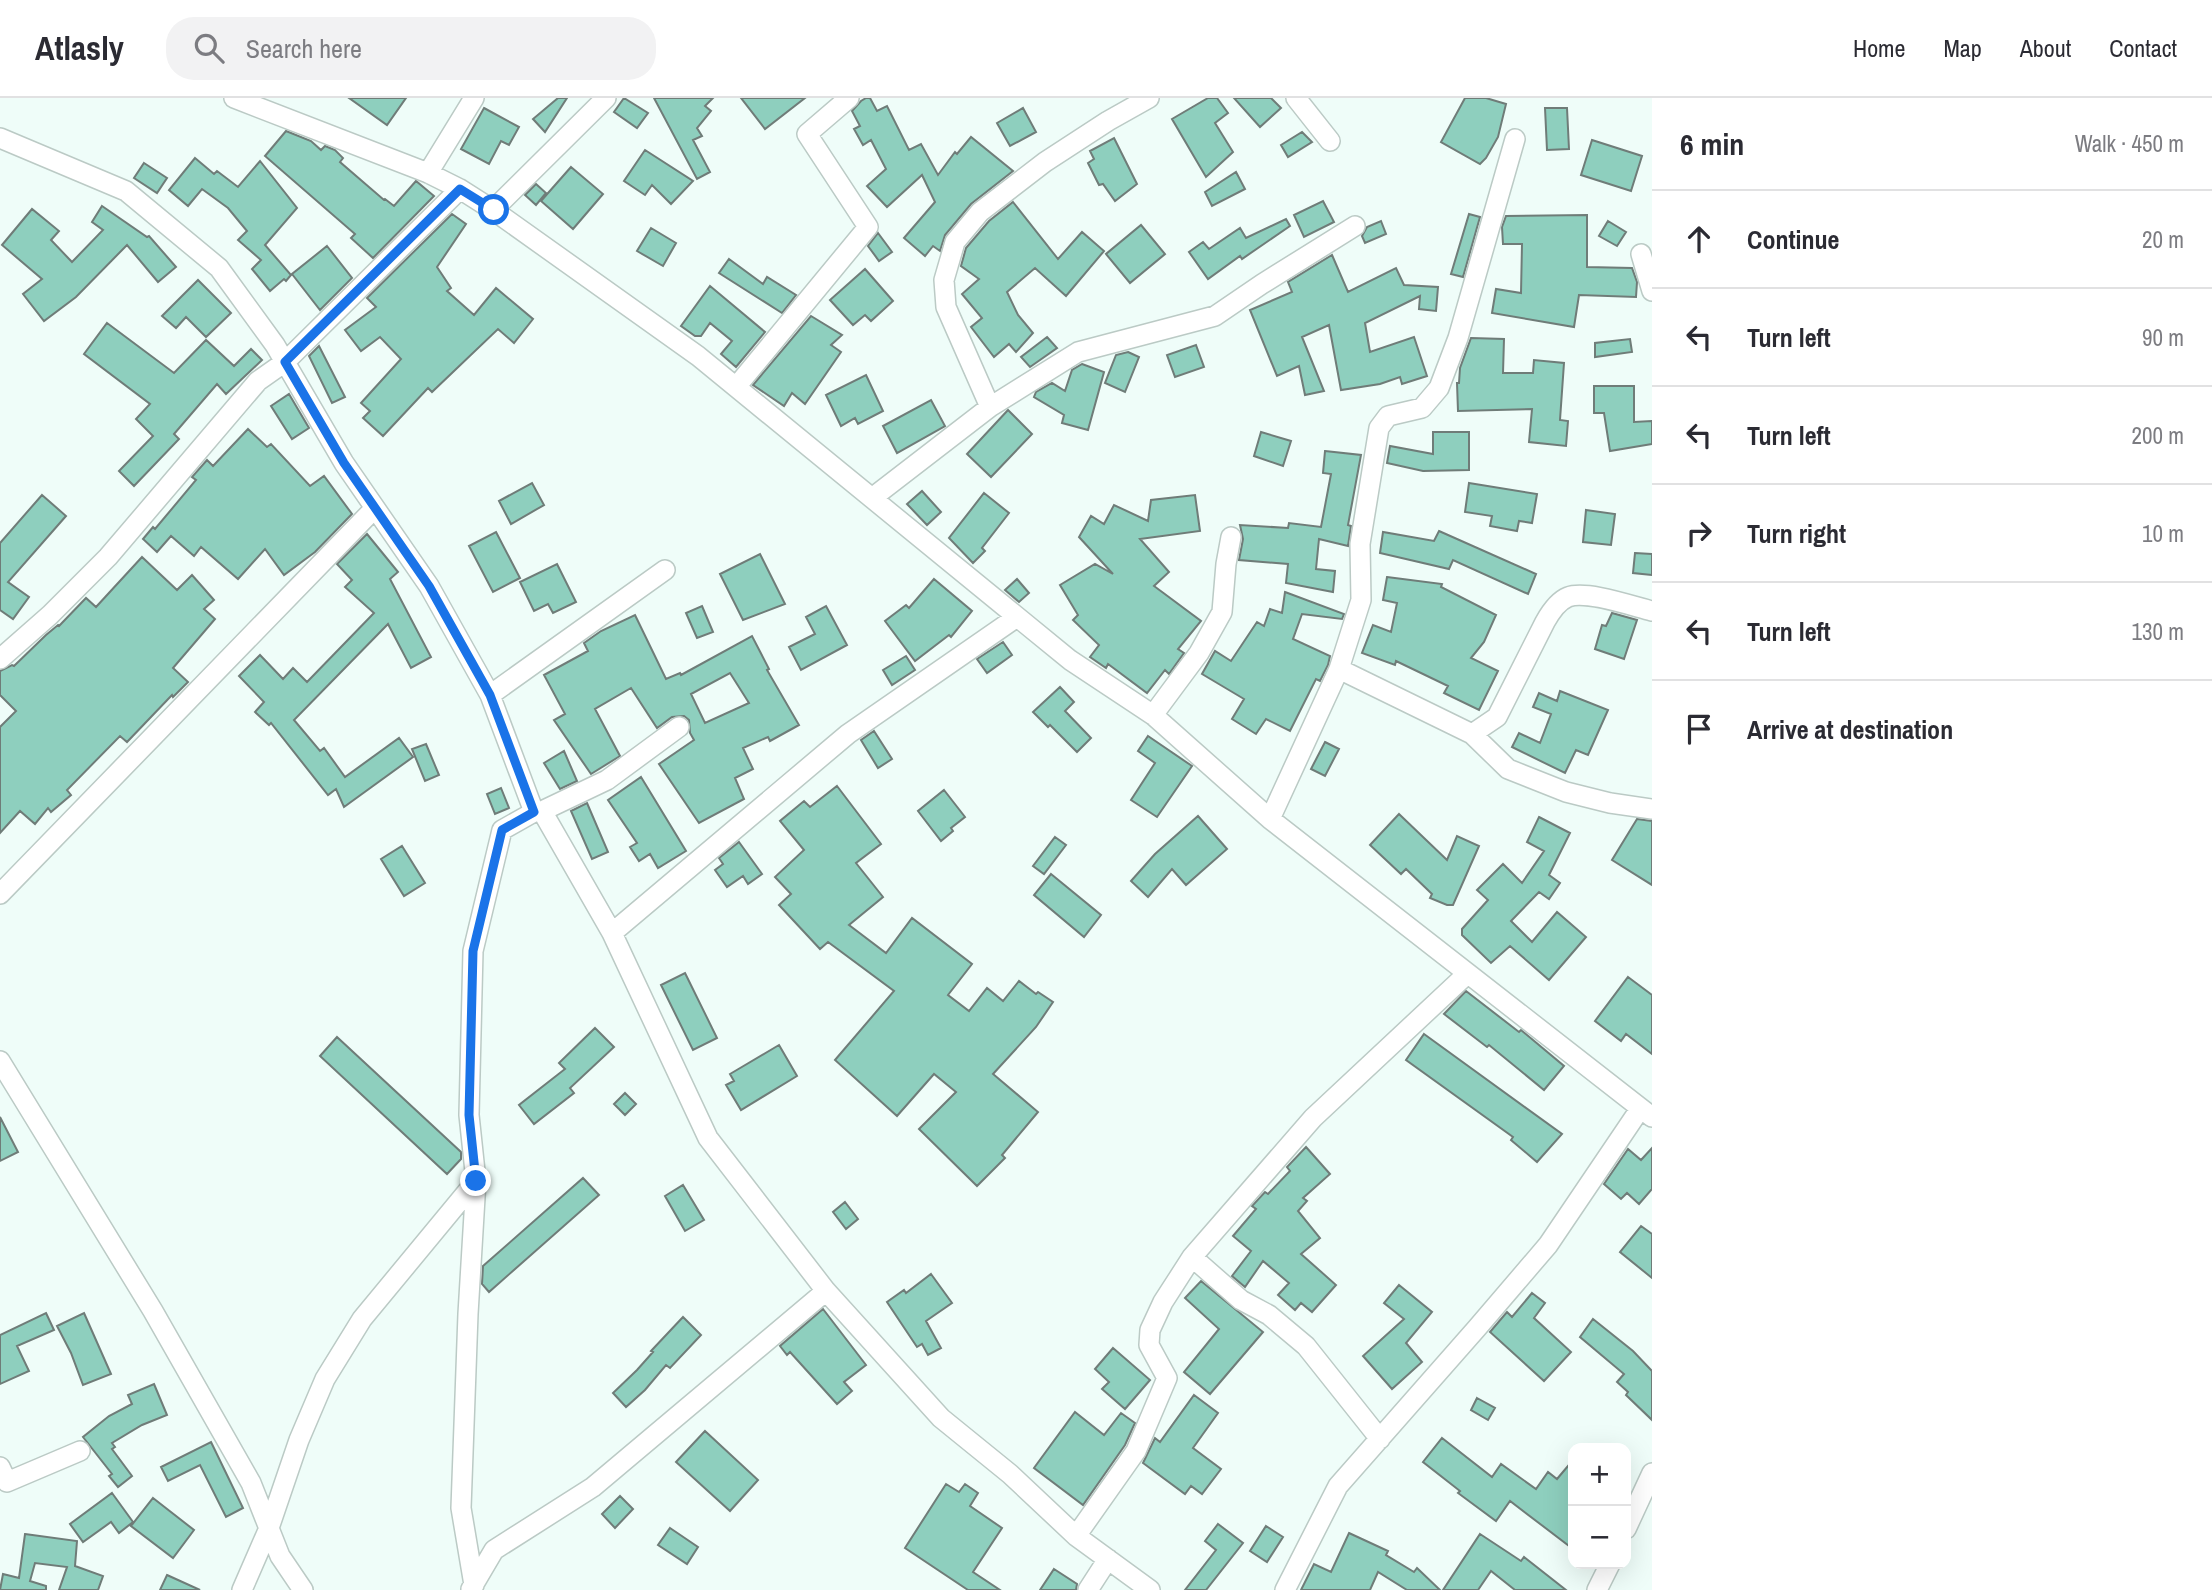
<!DOCTYPE html>
<html lang="en">
<head>
<meta charset="utf-8">
<style>
	:root { --surface:#fff; --page:#f2f2f3; --text:#2b2b33; --muted:#7c7c81; --line:#e1e1e2 }
	body { margin:0; font-family:"Archivo Narrow",sans-serif; background:var(--page); color:var(--text) }
	.controls { position:absolute; right:21px; bottom:21px; display:grid; overflow:hidden; border-radius:14px; box-shadow:0 7px 28px #0002 }
	.controls button { width:63px; height:63px; display:grid; place-items:center; padding:0; border:0; border-bottom:2px solid var(--line); background:var(--surface); color:var(--text); font:35px sans-serif }
	.stop { position:absolute; width:21px; height:21px; margin:-16px; border:5px solid #1a73e8; border-radius:50%; background:#fff }
	.stop.end { background:#1a73e8; border-color:#fff; box-shadow:0 2px 7px #0008 }
	.list { margin:0; padding:0; list-style:none }
	h2 { display:flex; justify-content:space-between; align-items:center; height:91px; margin:0; padding:0 28px; font-size:30px }
	h2 small { font-size:23px; font-weight:400; color:var(--muted) }
	.list li { display:grid; grid-template-columns:46px 1fr auto; gap:21px; align-items:center; box-sizing:border-box; height:98px; padding:0 28px; border-top:2px solid var(--line) }
	.list b { display:block; font-size:26px; white-space:nowrap }
	.list em { font-size:23px; font-style:normal; color:var(--muted) }
	.icon { flex:none; width:38px; height:38px; fill:none; stroke:currentColor; stroke-width:2; stroke-linecap:round; stroke-linejoin:round }
	.map { position:relative; flex:none; width:1652px; height:1492px; overflow:hidden }
	header { display:flex; align-items:center; gap:42px; box-sizing:border-box; height:98px; padding:0 35px; background:var(--surface); border-bottom:2px solid var(--line) }
	header strong { font-size:33px }
	nav { display:flex; gap:38px; margin-inline-start:auto; font-size:24px }
	.search { width:490px; height:63px; background:var(--page); display:flex; align-items:center; gap:18px; box-sizing:border-box; padding:0 24px; border-radius:28px; color:var(--muted); font-size:26px }
	main { display:flex }
	aside { flex:1; background:var(--surface) }
	.map>svg:first-child { display:block }
	.building { fill:#8ecfbe; stroke:#6f7c78; stroke-width:2; fill-rule:evenodd }
	.lines { fill:none; stroke-linecap:round; stroke-linejoin:round }
	.street-casing { stroke:#bbcac5; stroke-width:22 }
	.street { stroke:#fff; stroke-width:19 }
	.route { stroke:#1a73e8; stroke-width:9 }
</style>
</head>
<body>
<header>
<strong>Atlasly</strong>
<div class="search"><svg class="icon" aria-label="search" viewBox="0 0 24 24"><circle cx="10" cy="10" r="6"/><path d="M15 15l6 6"/></svg>Search here</div>
<nav><a>Home</a><a>Map</a><a>About</a><a>Contact</a></nav>
</header>
<main>
<div class="map">
<svg width="1652" height="1492" viewBox="0 0 1652 1492">
	<rect width="100%" height="100%" fill="#effdf9"/>
	<path class="building" d="M349,0H406L387,27Z
		M558,0H567L545,34L533,21Z
		M624,0L648,15L637,30L614,14Z
		M654,0H713L705,8L711,13L697,30L702,38L693,42L710,74L697,81Z
		M741,0H805L765,31Z
		M866,0H870L877,13L887,8L909,52L921,46L938,77L955,54L957,56L971,39L1013,73L971,106L945,137L940,153L933,148L925,158L904,140L935,104L922,77L887,109L867,88L886,71L871,42L863,47L854,31L860,28L852,13L861,3Z
		M1208,0H1217L1228,15L1215,25L1233,54L1206,79L1172,21Z
		M1234,0H1271L1281,10L1260,29Z
		M1465,0H1486L1506,6L1498,39L1486,60L1480,66L1441,44Z
		M484,10L519,29L509,47L501,43L489,66L461,51Z
		M1023,10L1036,34L1010,48L997,25Z
		M1545,10H1567L1569,51L1547,52Z
		M286,33L311,43L321,52L325,48L335,52L343,60L340,64L384,102L385,101L394,108L416,83L434,98L373,160L351,140L355,136L265,58Z
		M1302,34L1312,44L1288,59L1281,47Z
		M1114,40L1137,86L1115,103L1103,86L1099,87L1088,65L1094,61L1090,53Z
		M1592,42L1642,58L1631,93L1581,77Z
		M645,52L693,83L671,106L652,87L645,97L624,83Z
		M195,60L214,76L217,73L238,89L260,63L297,110L265,147L291,177L286,183L284,181L270,193L252,171L261,162L238,142L247,133L228,110L202,91L188,108L169,92Z
		M144,65L167,80L157,95L134,80Z
		M571,69L603,96L573,131L541,103Z
		M1236,74L1245,91L1212,108L1205,94Z
		M536,86L546,95L536,107L525,97Z
		M1323,103L1334,124L1304,139L1294,117Z
		M1013,104L1058,161L1082,134L1104,153L1066,198L1035,170L1007,194L1018,217L1033,235L1016,254L1009,246L994,259L971,229L982,220L962,196L979,181L961,168L966,150L989,123Z
		M102,108L147,139L149,138L176,169L158,184L127,147L76,199L44,223L23,196L42,181L2,147L32,111L59,133L51,142L72,164L103,132L92,124Z
		M452,116L466,126L437,169L451,190L447,193L474,217L496,190L533,221L514,245L498,231L432,294L428,290L383,338L363,320L370,313L361,305L401,261L380,239L361,253L345,232L376,209L367,200Z
		M1469,116L1480,119L1463,179L1451,176Z
		M1587,117V169L1632,170L1637,184L1636,199L1579,197L1574,229L1492,215L1496,191L1521,195L1522,146H1503L1502,129L1506,118Z
		M1286,121L1290,128L1242,161L1240,158L1208,181L1189,154L1203,144L1209,151L1240,130L1246,140Z
		M1381,123L1386,136L1365,145L1362,138L1367,129Z
		M1608,123L1626,134L1617,148L1599,138Z
		M1141,127L1165,156L1130,185L1106,156Z
		M651,130L676,145L663,168L637,153Z
		M878,135L892,154L879,163L868,148Z
		M327,148L352,180L320,212L292,176Z
		M1332,157L1348,194L1396,170L1404,187L1438,189L1436,213L1419,211L1420,198L1365,225L1370,254L1414,239L1427,278L1402,286L1400,279L1380,286L1341,292L1329,227L1302,239L1324,293L1305,297L1299,268L1277,278L1250,212L1292,194L1288,184Z
		M729,161L763,186L767,179L796,197L782,215L719,175Z
		M865,171L893,203L871,223L865,217L853,227L830,202Z
		M198,182L231,215L206,239L186,219L176,230L162,218Z
		M710,188L765,234L736,269L721,256L732,243L710,225L701,238H695L681,228Z
		M811,218L842,237L831,247L841,254L805,306L792,295L784,308L753,287Z
		M107,225L174,275L206,242L234,268L251,251L262,262L226,296L217,286L174,336L179,341L134,388L119,373L153,338L136,321L150,306L84,256Z
		M1047,239L1057,250L1030,269L1021,259Z
		M1471,240L1504,241L1503,275H1533L1534,262L1564,265L1560,322L1568,323L1566,348L1529,344L1532,311L1458,313L1457,285H1459L1460,270Z
		M1630,241L1632,254L1595,259V245Z
		M1196,247L1204,269L1175,279L1167,257Z
		M319,248L345,299L332,305L309,258Z
		M1128,254L1139,259L1125,294L1105,285L1116,257Z
		M1082,266L1104,274L1088,332L1062,325L1064,317L1034,299L1036,294L1052,285L1065,293L1072,272Z
		M866,277L883,313L858,326L855,320L841,328L826,297Z
		M1594,288H1634V324L1652,323V346L1610,353L1604,315H1594Z
		M289,296L309,330L292,341L271,308Z
		M931,302L945,328L897,355L883,328Z
		M1008,312L1032,336L991,379L967,356Z
		M248,331L267,349L271,346L310,388L324,378L352,416L350,418L315,454L284,477L265,451L238,481L201,449L194,458L171,438L157,454L143,441L153,429L155,431L196,382L192,379L207,362L213,368Z
		M1261,334L1291,343L1283,368L1254,358Z
		M1433,334H1469V372L1423,373L1387,365L1390,348L1433,356Z
		M1325,353L1361,357L1348,427L1351,428L1348,448L1319,441L1316,471L1335,473L1333,494L1286,485L1288,466L1239,462L1243,441L1240,427L1288,430L1289,425L1321,429L1331,376L1323,375Z
		M532,385L544,407L511,426L499,403Z
		M1469,385L1537,396L1532,425L1519,423L1517,433L1490,428L1492,418L1465,414Z
		M922,393L941,414L927,427L907,406Z
		M984,395L1009,415L982,450L985,453L973,465L949,440Z
		M42,397L66,418L8,484L29,499L13,521L0,512V445Z
		M1195,397L1200,433L1140,441L1169,474L1154,488L1201,523L1178,551L1184,555L1169,576L1165,572L1147,595L1108,566L1106,570L1090,559L1099,547L1073,522L1078,517L1060,487L1095,466L1113,476L1079,439L1091,418L1104,426L1114,407L1148,423L1151,402Z
		M1586,412L1615,416L1611,447L1583,444Z
		M1439,433L1536,476L1528,496L1453,462L1449,471L1380,455L1383,434L1434,443Z
		M496,434L520,480L493,494L469,448Z
		M367,436L398,474L390,481L431,559L411,570L388,526L294,622L320,653L324,650L345,679L399,640L413,659L344,709L336,691L328,697L271,625L269,627L255,614L264,604L239,578L260,557L283,581L293,570L307,584L374,515L345,489L352,482L337,466Z
		M1635,455L1652,456V477L1633,475Z
		M760,456L785,506L743,522L720,476Z
		M142,459L177,492L192,477L214,502L204,511L215,521L173,570L188,584L173,599L172,597L127,644L120,638L67,692L71,697L51,714L48,710L35,726L20,713L0,735V629L16,613L0,597V573L12,567L14,568L46,537L58,527L59,528L86,500L96,509Z
		M557,466L576,504L553,515L548,506L534,513L520,484Z
		M1387,479L1442,486L1441,489L1496,517L1484,544L1471,560L1498,573L1479,612L1444,595L1448,588L1396,563L1395,567L1362,555L1373,527L1391,534L1397,505L1383,502Z
		M934,481L972,513L951,539L949,537L915,563L885,523L906,507L909,510Z
		M1017,481L1029,495L1019,504L1005,492Z
		M1285,494L1344,516L1342,521L1302,516L1293,541L1330,558L1328,567L1320,583L1316,581L1290,633L1266,621L1256,636L1232,621L1244,601L1202,576L1215,553L1231,563L1257,524L1264,528L1270,511L1282,515Z
		M702,508L713,534L697,540L686,515Z
		M826,508L847,547L801,572L789,549L815,536L806,519Z
		M1612,515L1637,522L1624,561L1595,551L1602,527L1606,528Z
		M635,517L666,581L680,575L681,577L752,538L769,571L767,572L799,627L770,643L768,639L743,650L753,671L735,680L744,701L699,725L659,666L694,642L690,635L689,622L684,618L672,619L657,630L631,590L595,611L620,658L591,676L554,622L565,616L544,577L588,553L584,545L601,533ZM730,575L749,605L705,625L691,596Z
		M1003,544L1012,557L987,575L977,561Z
		M906,558L915,572L892,587L883,572Z
		M1060,589L1074,604L1065,613L1091,640L1077,654L1050,627L1048,629L1033,614Z
		M1560,593L1608,612L1588,657L1576,652L1565,675L1512,649L1519,635L1540,645L1551,616L1533,609L1539,595L1557,603Z
		M874,633L892,661L878,670L861,642Z
		M1148,638L1192,668L1157,719L1131,702L1155,665L1138,653Z
		M1325,644L1339,651L1325,678L1311,671Z
		M426,646L439,677L425,683L412,651Z
		M564,653L577,683L560,691L544,665Z
		M641,679L686,753L658,770L650,756L639,763L630,749L637,745L608,702Z
		M837,688L881,746L856,765L883,799L849,827L886,855L912,820L972,866L948,897L969,913L987,890L1003,903L1019,883L1036,896L1038,894L1053,904L1036,929L993,976L1038,1014L1002,1057L1005,1060L977,1088L919,1031L956,994L934,976L897,1018L835,962L894,893L828,844L820,851L779,807L791,796L775,779L804,752L780,723L804,703L810,709Z
		M501,690L509,710L495,716L487,696Z
		M944,692L965,719L951,730L953,733L941,743L918,713Z
		M587,705L608,754L592,761L571,713Z
		M1399,716L1447,762L1457,738L1479,748L1453,807H1447L1430,800L1432,796L1406,771L1401,776L1370,747Z
		M1198,718L1227,751L1186,787L1172,771L1148,799L1131,783L1155,756Z
		M1539,719L1570,735L1549,777L1560,785L1549,801L1539,794L1511,823L1532,844L1557,814L1586,839L1549,882L1510,848L1491,865L1462,837V831L1488,802L1477,792L1503,766L1522,785L1544,753L1527,744Z
		M1637,721L1652,723V787L1612,762Z
		M1055,739L1066,747L1044,776L1033,768Z
		M739,744L762,776L748,786L743,778L727,789L715,772L723,766L719,760Z
		M402,748L425,785L404,798L381,761Z
		M1051,776L1101,817L1084,839L1034,797Z
		M685,875L717,940L693,952L661,887Z
		M1628,879L1652,897V956L1626,936L1621,943L1595,923Z
		M1466,893L1519,934L1521,932L1564,968L1544,992L1489,947L1487,949L1444,916Z
		M595,930L614,949L570,990L574,995L534,1026L519,1007L565,971L559,965Z
		M1424,936L1562,1036L1537,1064L1511,1042L1513,1039L1406,962Z
		M337,939L461,1054V1061L447,1076L320,958Z
		M779,947L797,978L741,1012L726,987L734,983L730,976Z
		M625,995L636,1006L625,1017L614,1006Z
		M0,1019L18,1054L0,1063Z
		M1306,1049L1330,1076L1303,1100L1307,1103L1298,1113L1320,1140L1301,1156L1336,1187L1312,1214L1301,1205L1295,1212L1278,1197L1289,1185L1263,1163L1245,1189L1232,1178L1251,1153L1233,1138L1256,1111L1252,1108L1265,1094L1268,1096L1290,1073L1287,1069Z
		M1652,1050V1091L1639,1106L1627,1095L1621,1101L1604,1086L1628,1051L1641,1062Z
		M583,1080L599,1097L489,1194L482,1186L483,1168Z
		M683,1087L704,1122L685,1133L665,1098Z
		M845,1104L858,1121L846,1131L833,1114Z
		M1641,1128L1652,1136V1180L1620,1154Z
		M931,1176L952,1205L926,1223L941,1250L928,1257L922,1246L917,1249L887,1204L904,1192L906,1195Z
		M1201,1183L1263,1234L1210,1296L1184,1274L1219,1231L1185,1200Z
		M1399,1187L1432,1214L1406,1245L1422,1264L1392,1291L1363,1258L1404,1221L1384,1205Z
		M1532,1195L1545,1205L1534,1220L1571,1254L1544,1283L1490,1234L1507,1214L1512,1219Z
		M823,1211L866,1267L844,1284L852,1293L837,1306L790,1254L787,1257L780,1248Z
		M46,1215L54,1232L17,1248L29,1273L0,1286V1237Z
		M84,1215L111,1276L83,1287L71,1255L57,1228Z
		M683,1219L701,1237L670,1270L666,1267L645,1292L626,1309L613,1295L637,1272L653,1254L651,1253Z
		M1593,1221L1633,1253L1652,1273V1322L1626,1297L1628,1294L1617,1284L1624,1276L1580,1239Z
		M1113,1250L1150,1282L1125,1311L1102,1291L1109,1284L1095,1271Z
		M154,1286L167,1317L142,1327L112,1345L115,1349L112,1351L132,1378L118,1389L109,1378L112,1376L83,1339L109,1318L132,1306L128,1297Z
		M1194,1297L1218,1315L1193,1350L1221,1371L1202,1396L1191,1388L1185,1396L1143,1365L1155,1340L1160,1344Z
		M1477,1300L1495,1310L1488,1322L1471,1312Z
		M1075,1314L1104,1337L1121,1315L1135,1325L1125,1347L1083,1407L1034,1370Z
		M705,1333L758,1382L730,1413L676,1364Z
		M1442,1340L1492,1379L1501,1366L1536,1391L1548,1374L1557,1381L1573,1362V1451L1510,1403L1496,1423L1458,1395L1460,1393L1423,1364Z
		M211,1344L243,1410L226,1419L200,1367L168,1383L161,1369Z
		M946,1386L959,1394L965,1386L978,1395L970,1408L1002,1430L973,1474L1000,1492H968L905,1450Z
		M112,1395L133,1424L119,1435L111,1424L83,1444L70,1426Z
		M620,1398L633,1411L615,1430L602,1416Z
		M153,1400L194,1432L173,1460L131,1428Z
		M1218,1426L1243,1445L1206,1492H1185L1216,1452L1205,1443Z
		M1266,1428L1283,1439L1267,1464L1250,1453Z
		M670,1430L698,1449L687,1466L658,1447Z
		M1349,1435L1388,1453L1386,1457L1414,1474L1417,1470L1440,1492H1407L1378,1474L1370,1492H1301L1314,1466L1331,1474Z
		M25,1436L77,1443L75,1468L103,1478L98,1492H59L67,1469L35,1465L30,1483L46,1488V1492H0L3,1476L19,1480Z
		M1480,1436L1521,1463L1524,1459L1566,1492H1515L1491,1473L1478,1492H1443Z
		M1054,1471L1077,1486L1076,1492H1040Z
		M167,1477L200,1492H160Z"/>
	<g class="lines">
		<g class="street-casing">
			<path id="street" d="M234,0L428,75L460,91L493,112L698,258L1070,562L1153,617L1270,721L1652,1019
				M1296,0L1330,43
				M0,40L126,93L219,170L275,247L344,365L429,488L490,597L534,714L542,713L612,835L708,1040L826,1193L941,1320L1010,1376L1076,1438L1150,1492
				M428,75L474,0
				M493,112L606,0
				M1641,156L1652,193
				M736,289L868,129L807,36L849,0
				M990,309L946,209L944,182L955,144L980,114L1045,64L1108,23L1149,0
				M872,400L990,309L1078,254L1215,218L1262,186L1355,128
				M0,561L50,517L108,459L258,283L285,264L460,91
				M1339,571L1472,636L1508,671L1566,694L1610,705L1652,711
				M490,597L665,472
				M1153,617L1199,555L1222,514L1226,466L1231,439
				M1472,636L1497,619L1545,524C1550,515 1558,503 1568,499C1586,492 1632,508 1652,513
				M542,713L607,682L679,629
				M1270,721L1339,571L1361,502L1360,446L1379,330L1388,318L1422,310L1439,290L1458,240L1515,41
				M0,796L375,410
				M612,835L848,636L1017,519
				M0,963L153,1213L251,1385L280,1458L303,1492
				M1192,1159L1241,1202L1269,1217L1306,1248L1380,1341
				M0,1369L7,1384L80,1353
				M1626,1431L1652,1375
				M1076,1438L1136,1353L1167,1280L1149,1247L1150,1232L1163,1204L1192,1159L1313,1020L1467,876
				M474,1487L461,1410L468,1216L476,1083L469,1017L473,853L502,732L534,714
				M471,1491L494,1452L593,1389L826,1193
				M242,1492L269,1430L299,1342L325,1281L362,1221L476,1083
				M1088,1492L1108,1461
				M1285,1492L1338,1388L1477,1230L1548,1147L1640,1011
				M1597,1492L1610,1466"/>
		</g>
		<use href="#street" class="street"/>
	</g>
	<g class="lines">
		<path class="route" d="M476,1083L469,1017L473,853L502,732L534,714L490,597L429,488L344,365L285,264L460,91L494,112"/>
	</g>
</svg>
<div class="controls">
<button>+</button>
<button>−</button>
</div>
<div class="stop" style="left:494px;top:112px"></div>
<div class="stop end" style="left:476px;top:1083px"></div>
</div>
<aside>
<h2>6 min<small>Walk · 450 m</small></h2>
<ul class="list">
<li><svg class="icon" aria-label="ahead" viewBox="0 0 24 24"><path d="M12 20V5M6 11l6-6 6 6"/></svg><div><b>Continue</b></div><em>20 m</em></li>
<li><svg class="icon" aria-label="left" viewBox="0 0 24 24"><path d="M17 20v-9H6M10 6l-5 5 5 5"/></svg><div><b>Turn left</b></div><em>90 m</em></li>
<li><svg class="icon" aria-label="left" viewBox="0 0 24 24"><path d="M17 20v-9H6M10 6l-5 5 5 5"/></svg><div><b>Turn left</b></div><em>200 m</em></li>
<li><svg class="icon" aria-label="right" viewBox="0 0 24 24"><path d="M7 20v-9h11M14 6l5 5-5 5"/></svg><div><b>Turn right</b></div><em>10 m</em></li>
<li><svg class="icon" aria-label="left" viewBox="0 0 24 24"><path d="M17 20v-9H6M10 6l-5 5 5 5"/></svg><div><b>Turn left</b></div><em>130 m</em></li>
<li><svg class="icon" aria-label="arrive" viewBox="0 0 24 24"><path d="M6 21V4h12l-3 4 3 4H6"/></svg><div><b>Arrive at destination</b></div></li>
</ul>
</aside>
</main>
</body>
</html>
